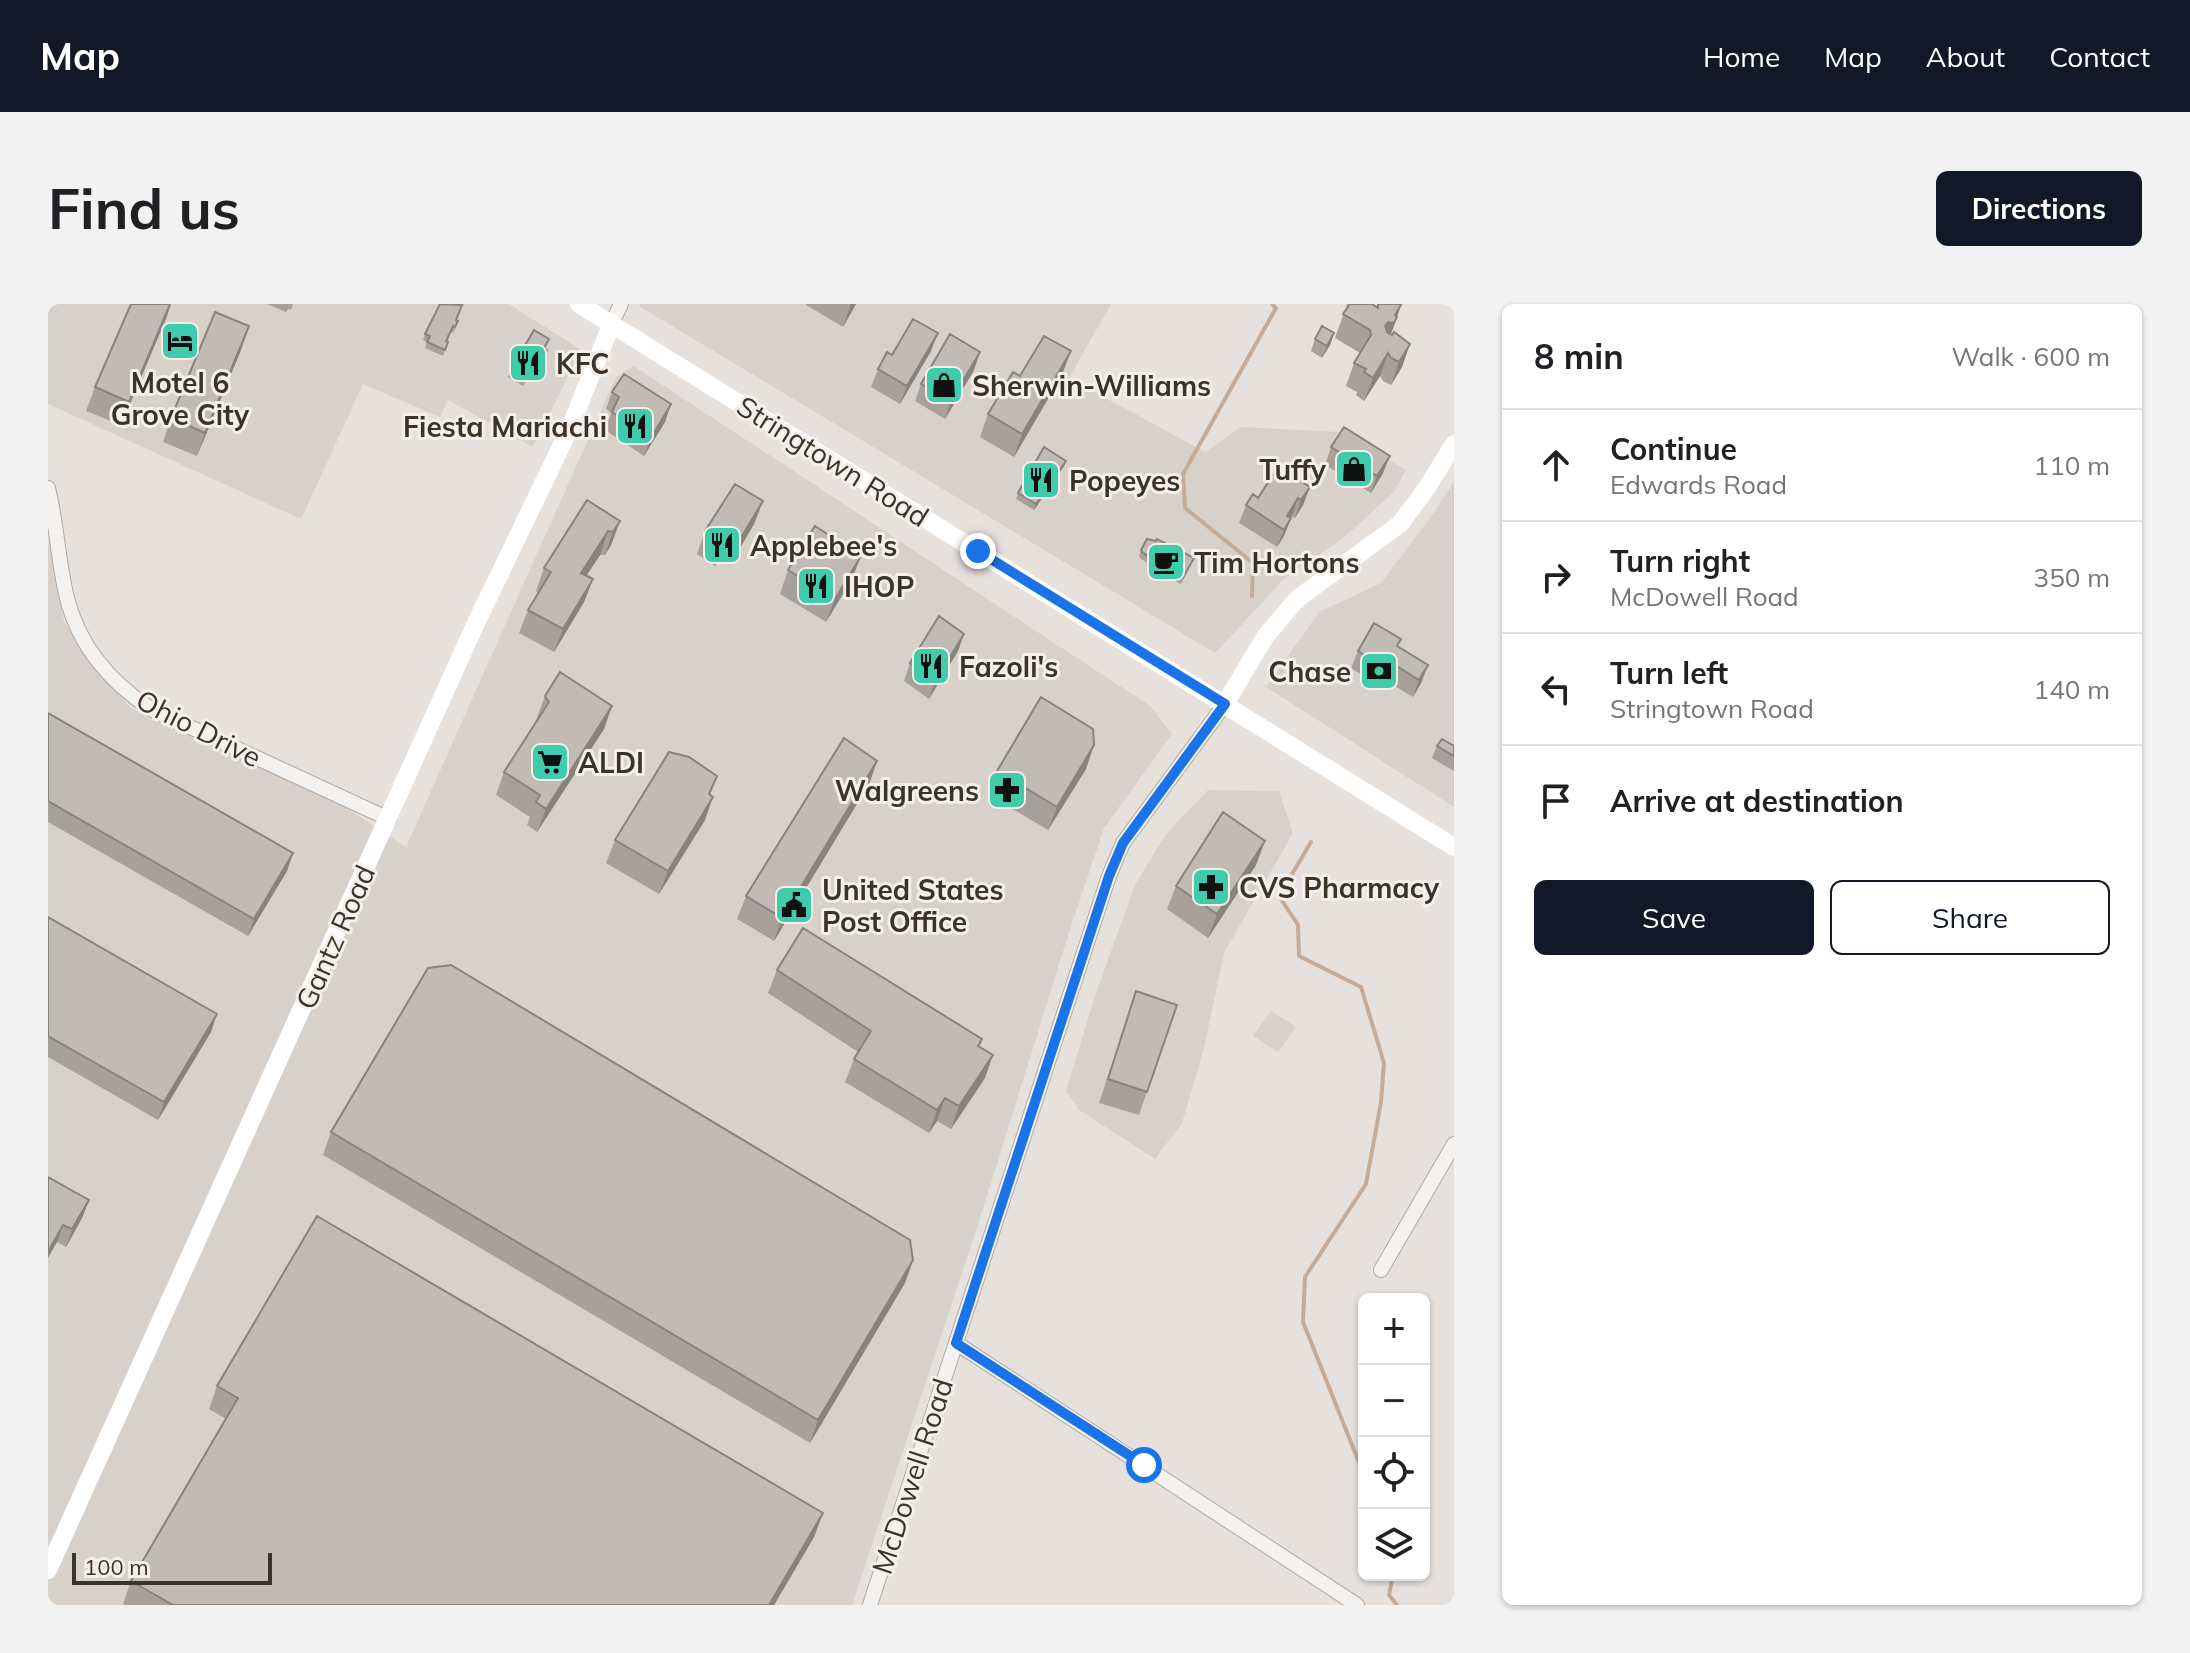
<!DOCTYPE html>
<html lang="en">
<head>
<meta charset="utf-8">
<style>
	:root { --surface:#fff; --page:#f2f2f2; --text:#202124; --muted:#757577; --line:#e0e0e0; --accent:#111827 }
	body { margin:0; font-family:Mulish,sans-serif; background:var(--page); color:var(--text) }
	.controls { position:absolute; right:24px; bottom:24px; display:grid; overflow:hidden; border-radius:12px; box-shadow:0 2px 6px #0004 }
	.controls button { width:72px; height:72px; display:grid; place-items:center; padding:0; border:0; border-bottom:2px solid var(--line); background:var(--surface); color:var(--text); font:40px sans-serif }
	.scale { position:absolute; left:24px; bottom:20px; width:200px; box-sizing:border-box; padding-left:8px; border:4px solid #3c3226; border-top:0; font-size:22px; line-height:28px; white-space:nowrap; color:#3c3226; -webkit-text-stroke:6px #f4efeb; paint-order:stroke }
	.stop { position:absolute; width:24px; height:24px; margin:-18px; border:6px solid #1a73e8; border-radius:50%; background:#fff }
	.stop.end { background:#1a73e8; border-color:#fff; box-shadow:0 2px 8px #0008 }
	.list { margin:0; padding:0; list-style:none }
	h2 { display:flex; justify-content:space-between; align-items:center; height:104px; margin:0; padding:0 32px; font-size:34px }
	h2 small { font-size:26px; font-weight:400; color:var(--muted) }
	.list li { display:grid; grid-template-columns:52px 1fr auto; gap:24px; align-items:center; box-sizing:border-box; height:112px; padding:0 32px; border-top:2px solid var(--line) }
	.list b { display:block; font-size:30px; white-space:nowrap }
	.list p { margin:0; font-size:26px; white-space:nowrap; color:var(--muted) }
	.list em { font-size:26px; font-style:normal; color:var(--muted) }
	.actions { display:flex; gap:16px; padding:24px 32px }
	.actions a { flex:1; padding:18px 0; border:2px solid var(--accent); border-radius:12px; text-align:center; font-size:28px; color:var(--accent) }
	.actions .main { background:var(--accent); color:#fff }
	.icon { flex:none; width:44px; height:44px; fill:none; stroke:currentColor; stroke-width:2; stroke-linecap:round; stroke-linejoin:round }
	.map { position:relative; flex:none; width:1406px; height:1301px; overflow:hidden; border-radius:12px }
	header { display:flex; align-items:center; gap:48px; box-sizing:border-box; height:112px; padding:0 40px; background:var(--accent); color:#fff }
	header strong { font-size:38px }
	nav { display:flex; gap:44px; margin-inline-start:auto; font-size:28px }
	.intro { display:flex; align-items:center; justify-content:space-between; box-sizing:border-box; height:192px; padding:0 48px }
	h1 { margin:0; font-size:56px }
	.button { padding:20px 36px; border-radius:12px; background:var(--accent); color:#fff; font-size:28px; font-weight:700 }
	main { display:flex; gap:48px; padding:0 48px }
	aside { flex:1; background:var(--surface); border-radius:12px; box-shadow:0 2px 6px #0004 }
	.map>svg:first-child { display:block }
	.built { fill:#d8d1ca }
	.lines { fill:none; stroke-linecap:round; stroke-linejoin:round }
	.stream { stroke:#c6ab96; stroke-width:4 }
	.street-casing { stroke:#b0a9a2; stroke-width:16 }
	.street { stroke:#f4f2ee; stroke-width:14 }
	.secondary { stroke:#fff; stroke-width:18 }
	.wall { fill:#a7a19a }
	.shaded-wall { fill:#88837d }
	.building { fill:#c2bbb3; stroke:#88837d; stroke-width:2 }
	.route { stroke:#1a73e8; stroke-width:10 }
	.labels { text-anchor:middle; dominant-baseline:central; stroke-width:6; stroke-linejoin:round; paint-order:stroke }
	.poi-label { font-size:28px; font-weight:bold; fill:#3c3226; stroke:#f4efeb; text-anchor:start }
	.street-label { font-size:28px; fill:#3c3226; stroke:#f4efeb }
</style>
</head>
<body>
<header>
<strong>Map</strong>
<nav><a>Home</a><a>Map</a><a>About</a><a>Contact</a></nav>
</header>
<div class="intro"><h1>Find us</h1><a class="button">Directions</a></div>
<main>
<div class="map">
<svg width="1406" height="1301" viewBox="0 0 1406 1301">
	<rect width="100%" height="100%" fill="#e6e1dc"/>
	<path class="built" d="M0,0H461L533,46L485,143L400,96L392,113L315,80L253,215L0,100Z
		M592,0H1063L1021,74L1157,148L1193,123L1290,128L1358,166L1346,188L1294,235L1236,275L1167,349L591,2Z
		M586,62L1102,402L1124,430L1056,524L1024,619L932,914L804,1301H0V236L16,317L50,368L82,403L298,504L358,543L568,73Z
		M1406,178V503L1218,383L1271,308L1333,279L1382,214Z
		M1160,486L1231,487L1245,529L1176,649L1155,748L1134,819L1107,855L1031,806L1018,787L1047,692L1087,581L1118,530Z
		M1223,707L1248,723L1230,748L1205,732Z"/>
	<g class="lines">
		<path class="stream" d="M1204,292L1205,259L1137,204L1135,170L1228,4L1224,0
			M1263,538L1231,592L1250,621L1251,652L1313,683L1336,759L1333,798L1318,880L1257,973L1255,1018L1316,1171
			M1345,1271L1341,1291L1349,1301"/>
		<g class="street-casing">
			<path id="street" d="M564,19L573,0
				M0,184C9,220 10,258 19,294C31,342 63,379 103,405L341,515
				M1333,966L1406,840
				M908,1039L1309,1301
				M822,1301L1061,572L1075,539L1177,400"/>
		</g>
		<use href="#street" class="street"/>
		<path class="secondary" d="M531,0L1406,543
			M1177,400L1217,333L1249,295L1352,220L1378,185L1406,140
			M0,1266L428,319L521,126L564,19"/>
	</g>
	<path class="wall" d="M123,0L73,121L38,107L47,83Z
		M219,0H245L243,6L240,5L238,8Z
		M758,0H808L795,23L758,1Z
		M1299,0H1324L1329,3L1330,0L1353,1L1342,30L1354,63L1343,81L1335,77L1332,72L1316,97L1308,91L1309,88L1298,82L1306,59L1312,49L1287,34Z
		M408,16V23L405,29L403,28L395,52L377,44L379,38L375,36L377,30Z
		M1286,29L1282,41L1274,54L1263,47L1267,35Z
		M499,41L497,45L499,46L497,52L488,68L485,66L475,82L460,73L462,67Z
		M193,46L149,152L115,138L123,114Z
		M883,47L852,100L823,83L830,65L844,51Z
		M926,66L897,115L867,97L873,80Z
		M1014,71L966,153L932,133L940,110L972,72Z
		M564,88L617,118L596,152L557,126L563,109L558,105Z
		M1283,143L1335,169L1323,189L1277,161Z
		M1018,157L1016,162L986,206L968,195L970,189Z
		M1262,183L1255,201L1247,214L1244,212L1243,214L1236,232L1229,243L1191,219L1198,201L1210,194Z
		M715,197L706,220L685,256L675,250L667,262L649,250L657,227Z
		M572,217L563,241L557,251H552L538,272L545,275L536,298L506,348L471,329L480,306L490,289L488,287L496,264Z
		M1093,246L1143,260L1133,280L1113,270L1114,267L1093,255L1091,252Z
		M740,266L804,275L778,318L732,290Z
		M916,330L910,347L881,395L856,377L862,359Z
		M1350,343L1380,361L1373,379L1365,393L1333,374L1328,380L1303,364L1310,347Z
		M497,392L564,402L556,425L489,528L479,521L482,513L448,491L456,468L489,417L488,416Z
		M0,409L245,549L239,567L200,632L0,518Z
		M1389,442H1406V467L1384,454Z
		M829,457L821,480L726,637L689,615L698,592Z
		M1038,465L1000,526L941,491L949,467Z
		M669,472L662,491L657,516L611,590L558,559L567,536Z
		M1208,561L1160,634L1119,605L1128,582Z
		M0,613L163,728L110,816L0,753Z
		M729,666L934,735L932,743L937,774L903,825L889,817L881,829L797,778L806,755L810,748L720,689Z
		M1088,687L1129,701L1091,811L1051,799Z
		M283,828L865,956L857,979L762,1139L275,851Z
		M0,873L41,896L34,914L18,943L9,938Z
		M169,1082L775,1209L766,1233L726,1301H77L75,1300L83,1277L178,1115L161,1105Z"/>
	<path class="shaded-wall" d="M123,0L118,15L73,121L81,98Z
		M803,0H808L795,23Z
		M1353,1L1345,25L1337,42V22Z
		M201,22L193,46L149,152L157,129Z
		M890,29L883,47L852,100L859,82Z
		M1286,29L1282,41L1274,54L1279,42Z
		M1362,40L1354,63L1343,81L1351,58Z
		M1023,47L1014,71L966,153L974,130Z
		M932,48L926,66L897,115L903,97Z
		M1340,49L1332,72L1316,97L1325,74Z
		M623,100L617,118L596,152L603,134Z
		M1342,152L1335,169L1323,189L1329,172Z
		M1018,157L1016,162L986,206L988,200Z
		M1262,183L1255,201L1247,214L1253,196Z
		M1250,194L1244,212L1235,225L1239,212Z
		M715,197L706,220L685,256L694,232Z
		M1243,214L1236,232L1229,243L1236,226Z
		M572,217L563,241L557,251L565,228Z
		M560,227L552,251L525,292L533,269Z
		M683,227L675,250L667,262L676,239Z
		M813,252L804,275L778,318L787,295Z
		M545,275L536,298L506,348L515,325Z
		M916,330L910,347L881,395L887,377Z
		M1339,356L1333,374L1328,380L1334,363Z
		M1380,361L1373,379L1365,393L1371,376Z
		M564,402L556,425L489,528L498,505Z
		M1046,441L1038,465L1000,526L1009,503Z
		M829,457L821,480L726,637L734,614Z
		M665,493L657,516L611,590L620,567Z
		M1217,537L1208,561L1160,634L1169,610Z
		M245,549L239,567L200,632L206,615Z
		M169,710L163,728L110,816L116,798Z
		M945,751L937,774L903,825L911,802Z
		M897,794L889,817L881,829L889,806Z
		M41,896L34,914L18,943L24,925Z
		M15,921L9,938L0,954V948Z
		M865,956L857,979L762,1139L770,1116Z
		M775,1209L766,1233L726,1301H721Z"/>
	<path class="building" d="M83,0H122L81,98L47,83Z
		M392,0L414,1L408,16L410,17L407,23L405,22L398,37L400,38L397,46L379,38L382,32L377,30Z
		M1302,0H1324L1330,4V0H1351L1353,1L1347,11L1349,13L1346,19L1340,18L1337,22L1339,28L1344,31L1346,28L1362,40L1351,58L1343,54L1340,49L1325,74L1316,68L1318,65L1306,59L1323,31L1322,26L1295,10Z
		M167,8L201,22L157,129L123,114Z
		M865,15L890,29L859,82L830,65L839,48L844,51Z
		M1274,22L1286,29L1279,42L1267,35Z
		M486,26L501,35L496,44L499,46L490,62L487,60L477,76L462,67Z
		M902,30L932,48L903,97L873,80Z
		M996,32L1023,47L974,130L940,110L965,68L972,72Z
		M576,70L623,100L603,134L564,108L571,93L564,88Z
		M1296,123L1342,152L1329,172L1283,143Z
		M996,143L1018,157L988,200L970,189Z
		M1230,163L1262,183L1253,196L1250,194L1239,212L1243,214L1236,226L1198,201L1205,190L1210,194Z
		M687,180L715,197L694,232L683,227L676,239L657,227Z
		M539,196L572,217L565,228L560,227L533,269L545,275L515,325L480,306L503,268L496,264Z
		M767,222L813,252L787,295L740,266Z
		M1099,235L1108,237L1109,235L1146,254L1135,274L1115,264L1117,261L1095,249L1093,246Z
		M891,312L916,330L887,377L862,359Z
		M1326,319L1353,335L1349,342L1380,361L1371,376L1339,356L1334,363L1310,347Z
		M512,368L564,402L498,505L488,498L492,491L456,468L501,398L497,392Z
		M993,393L1045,425L1046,441L1009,503L949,467Z
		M0,409L245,549L206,615L0,497Z
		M796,434L829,457L734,614L698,592Z
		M1394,435L1406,442V452L1389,442Z
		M621,448L641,453L669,472L661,490L665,493L620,567L567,536Z
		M1175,508L1217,537L1169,610L1128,582Z
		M0,613L169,710L116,798L0,732Z
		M755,624L934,735L930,742L945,751L911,802L897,794L889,806L806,755L823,727L729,666Z
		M403,661L862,936L865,956L770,1116L283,828L380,664Z
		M1088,687L1129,701L1099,788L1060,775Z
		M0,873L41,896L24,925L15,921L0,948Z
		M269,912L775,1209L721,1301H125L83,1277L190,1094L169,1082Z"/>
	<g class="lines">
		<path class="route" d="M930,247L1177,400L1075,539L1061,572L908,1039L1096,1161"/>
	</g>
	<defs>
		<g id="hotel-square" transform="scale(2)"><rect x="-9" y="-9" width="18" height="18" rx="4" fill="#40ccac" stroke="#f4efeb"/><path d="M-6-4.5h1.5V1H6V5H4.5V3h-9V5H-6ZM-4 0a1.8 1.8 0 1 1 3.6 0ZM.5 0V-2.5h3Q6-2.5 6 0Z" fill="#111"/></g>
		<g id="restaurant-square" transform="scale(2)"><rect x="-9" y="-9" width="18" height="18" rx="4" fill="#40ccac" stroke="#f4efeb"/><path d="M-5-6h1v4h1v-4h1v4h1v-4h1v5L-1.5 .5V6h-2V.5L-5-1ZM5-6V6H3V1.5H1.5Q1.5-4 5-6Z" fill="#111"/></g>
		<g id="shop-square" transform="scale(2)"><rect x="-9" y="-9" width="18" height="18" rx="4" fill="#40ccac" stroke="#f4efeb"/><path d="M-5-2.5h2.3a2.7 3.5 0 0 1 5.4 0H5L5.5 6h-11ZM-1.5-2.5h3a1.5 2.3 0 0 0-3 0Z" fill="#111"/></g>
		<g id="cafe-square" transform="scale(2)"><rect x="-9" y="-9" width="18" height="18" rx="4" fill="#40ccac" stroke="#f4efeb"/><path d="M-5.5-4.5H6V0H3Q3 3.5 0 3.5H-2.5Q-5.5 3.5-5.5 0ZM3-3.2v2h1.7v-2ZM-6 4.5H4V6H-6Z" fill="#111"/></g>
		<g id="bank-square" transform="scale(2)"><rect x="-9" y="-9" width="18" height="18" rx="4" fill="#40ccac" stroke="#f4efeb"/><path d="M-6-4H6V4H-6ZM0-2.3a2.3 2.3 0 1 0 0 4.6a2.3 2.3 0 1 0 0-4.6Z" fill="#111"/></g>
		<g id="supermarket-square" transform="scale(2)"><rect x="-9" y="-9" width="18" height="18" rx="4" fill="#40ccac" stroke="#f4efeb"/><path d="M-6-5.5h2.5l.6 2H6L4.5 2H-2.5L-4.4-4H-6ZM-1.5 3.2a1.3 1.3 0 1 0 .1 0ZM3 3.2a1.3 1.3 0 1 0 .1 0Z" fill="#111"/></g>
		<g id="pharmacy-square" transform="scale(2)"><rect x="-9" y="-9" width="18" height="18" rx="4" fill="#40ccac" stroke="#f4efeb"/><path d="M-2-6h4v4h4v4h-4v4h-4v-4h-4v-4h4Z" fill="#111"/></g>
		<g id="civic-square" transform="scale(2)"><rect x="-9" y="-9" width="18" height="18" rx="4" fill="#40ccac" stroke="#f4efeb"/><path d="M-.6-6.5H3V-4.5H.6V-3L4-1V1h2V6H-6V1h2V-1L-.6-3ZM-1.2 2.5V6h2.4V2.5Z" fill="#111"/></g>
	</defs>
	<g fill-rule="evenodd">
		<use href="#hotel-square" x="132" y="37"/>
		<use href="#restaurant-square" x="480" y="59"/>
		<use href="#shop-square" x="896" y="81"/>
		<use href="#restaurant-square" x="587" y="122"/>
		<use href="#shop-square" x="1306" y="165"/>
		<use href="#restaurant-square" x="993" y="176"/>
		<use href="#restaurant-square" x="674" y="241"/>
		<use href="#cafe-square" x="1118" y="258"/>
		<use href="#restaurant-square" x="768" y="282"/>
		<use href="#restaurant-square" x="883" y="362"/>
		<use href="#bank-square" x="1331" y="367"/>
		<use href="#supermarket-square" x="502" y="458"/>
		<use href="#pharmacy-square" x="959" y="486"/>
		<use href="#pharmacy-square" x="1163" y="583"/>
		<use href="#civic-square" x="746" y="601"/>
	</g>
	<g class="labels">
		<g class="poi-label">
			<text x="508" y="59">KFC</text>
			<text x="132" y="78" text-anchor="middle">Motel 6<tspan x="132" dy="32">Grove City</tspan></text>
			<text x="924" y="81">Sherwin-Williams</text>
			<text x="559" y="122" text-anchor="end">Fiesta Mariachi</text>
			<text x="1278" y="165" text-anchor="end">Tuffy</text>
			<text x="1021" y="176">Popeyes</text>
			<text x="702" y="241">Applebee's</text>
			<text x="1146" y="258">Tim Hortons</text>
			<text x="796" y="282">IHOP</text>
			<text x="911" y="362">Fazoli's</text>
			<text x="1303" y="367" text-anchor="end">Chase</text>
			<text x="530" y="458">ALDI</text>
			<text x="931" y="486" text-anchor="end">Walgreens</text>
			<text x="1191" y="583">CVS Pharmacy</text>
			<text x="774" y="585">United States<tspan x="774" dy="32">Post Office</tspan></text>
		</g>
		<g class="street-label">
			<text transform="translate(785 157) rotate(32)">Stringtown Road</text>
			<text transform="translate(151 424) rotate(27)">Ohio Drive</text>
			<text transform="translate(287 633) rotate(-66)">Gantz Road</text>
			<text transform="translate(864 1172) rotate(-72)">McDowell Road</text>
		</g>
	</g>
</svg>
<div class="controls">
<button>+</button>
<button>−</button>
<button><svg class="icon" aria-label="locate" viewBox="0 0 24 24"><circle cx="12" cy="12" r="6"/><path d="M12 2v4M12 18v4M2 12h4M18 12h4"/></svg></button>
<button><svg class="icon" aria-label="layers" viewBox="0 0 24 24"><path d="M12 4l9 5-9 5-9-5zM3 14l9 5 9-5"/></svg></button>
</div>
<div class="scale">100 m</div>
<div class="stop" style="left:1096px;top:1161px"></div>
<div class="stop end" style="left:930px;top:247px"></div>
</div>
<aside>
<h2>8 min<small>Walk · 600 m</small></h2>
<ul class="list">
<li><svg class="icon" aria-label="ahead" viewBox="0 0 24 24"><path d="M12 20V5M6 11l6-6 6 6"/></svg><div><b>Continue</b><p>Edwards Road</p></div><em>110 m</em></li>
<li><svg class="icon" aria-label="right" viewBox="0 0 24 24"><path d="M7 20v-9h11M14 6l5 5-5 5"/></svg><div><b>Turn right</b><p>McDowell Road</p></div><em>350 m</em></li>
<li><svg class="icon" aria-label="left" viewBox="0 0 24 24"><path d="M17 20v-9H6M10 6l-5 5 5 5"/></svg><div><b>Turn left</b><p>Stringtown Road</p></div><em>140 m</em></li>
<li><svg class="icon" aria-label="arrive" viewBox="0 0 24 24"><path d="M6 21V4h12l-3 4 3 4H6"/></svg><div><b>Arrive at destination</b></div></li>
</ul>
<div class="actions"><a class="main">Save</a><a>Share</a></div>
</aside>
</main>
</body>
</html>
